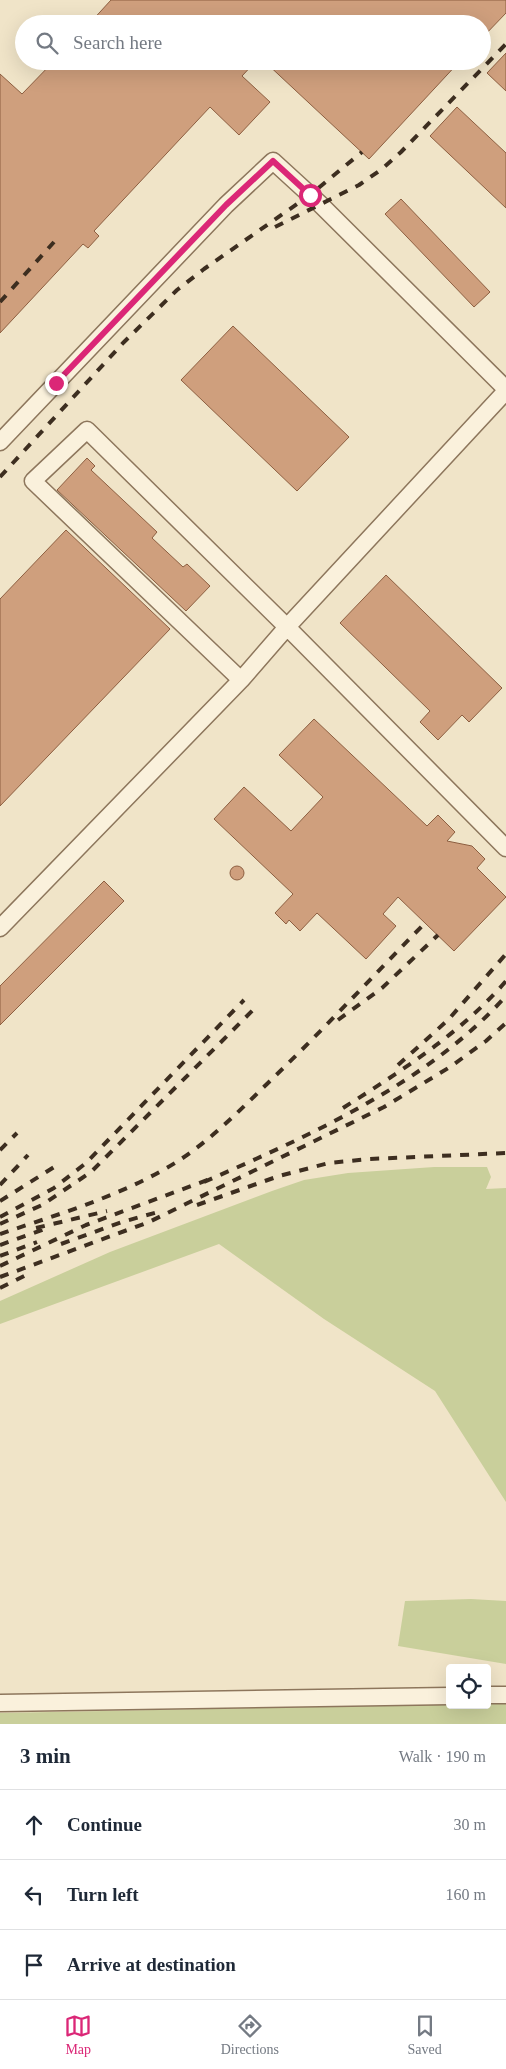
<!DOCTYPE html>
<html lang="en">
<head>
<meta charset="utf-8">
<style>
	:root { --surface:#fff; --page:#f6f6f7; --text:#1f2937; --muted:#747a83; --line:#e0e1e3; --accent:#db2777 }
	body { margin:0; font-family:"Times New Roman",serif; background:var(--page); color:var(--text) }
	.controls { position:absolute; right:15px; bottom:15px; display:grid; overflow:hidden; border-radius:5px; box-shadow:0 5px 20px #0002 }
	.controls button { width:45px; height:45px; display:grid; place-items:center; padding:0; border:0; border-bottom:1px solid var(--line); background:var(--surface); color:var(--text); font:25px sans-serif }
	.stop { position:absolute; width:15px; height:15px; margin:-11px; border:4px solid #db2777; border-radius:50%; background:#fff }
	.stop.end { background:#db2777; border-color:#fff; box-shadow:0 1px 5px #0008 }
	.list { margin:0; padding:0; list-style:none }
	h2 { display:flex; justify-content:space-between; align-items:center; height:65px; margin:0; padding:0 20px; font-size:21px }
	h2 small { font-size:16px; font-weight:400; color:var(--muted) }
	.list li { display:grid; grid-template-columns:32px 1fr auto; gap:15px; align-items:center; box-sizing:border-box; height:70px; padding:0 20px; border-top:1px solid var(--line) }
	.list b { display:block; font-size:19px; white-space:nowrap }
	.list em { font-size:16px; font-style:normal; color:var(--muted) }
	.icon { flex:none; width:28px; height:28px; fill:none; stroke:currentColor; stroke-width:2; stroke-linecap:round; stroke-linejoin:round }
	.map { position:relative; flex:none; width:506px; height:1724px; overflow:hidden }
	.search { position:absolute; background:var(--surface); box-shadow:0 5px 20px #0002; left:15px; right:15px; top:15px; height:55px; display:flex; align-items:center; gap:12px; box-sizing:border-box; padding:0 18px; border-radius:28px; color:var(--muted); font-size:19px }
	.sheet { height:275px; background:var(--surface) }
	nav { display:flex; justify-content:space-around; align-items:center; box-sizing:border-box; height:70px; border-top:1px solid var(--line); background:var(--surface); font-size:14px; color:var(--muted) }
	nav a { display:grid; justify-items:center; gap:2px }
	nav .on { color:var(--accent) }
	.map>svg:first-child { display:block }
	.green { fill:#c9cf9b }
	.building { fill:#cf9f7d; stroke:#8d5f41 }
	.lines { fill:none; stroke-linecap:round; stroke-linejoin:round }
	.minor-casing { stroke:#8d765c; stroke-width:19 }
	.minor { stroke:#faf1dc; stroke-width:16 }
	.rail { stroke:#3d2e20; stroke-width:4; stroke-dasharray:9 9; stroke-linecap:butt }
	.route { stroke:#db2777; stroke-width:6 }
</style>
</head>
<body>
<div class="map">
<svg width="506" height="1724" viewBox="0 0 506 1724">
	<rect width="100%" height="100%" fill="#f0e4c8"/>
	<path class="green" d="M434,1167H487L491,1177L486,1189L506,1188V1502L435,1391L324,1319L219,1244L0,1324V1301L110,1252L272,1191L304,1180L348,1173Z
		M471,1599L506,1601V1664L398,1646L405,1601Z
		M506,1702V1724H0V1713L450,1704V1705H487V1703Z"/>
	<path class="building" d="M111,0H506V13L482,38V24H89Z
		M506,53V91L487,73Z
		M54,61H256L242,76L270,102L239,135L210,107L94,231L99,236L88,248L83,244L0,333V74L22,94Z
		M264,61H460L369,159Z
		M457,107L506,153V208L430,136Z
		M401,199L490,292L474,307L385,214Z
		M233,326L349,437L297,491L181,380Z
		M87,458L95,466L91,470L157,532L152,538L183,567L187,564L210,586L186,611L57,490Z
		M66,530L170,629L0,806V599Z
		M386,575L502,688L469,722L462,715L438,740L420,722L430,711L340,623Z
		M314,719L427,826L438,815L455,832L447,841L472,846L485,859L477,868L506,897L454,951L398,897L383,914L396,926L366,959L317,913L300,931L289,920L286,924L275,913L293,894L214,819L244,787L291,831L323,797L279,755Z
		M230 873a7 7 0 1 1 14 0a7 7 0 1 1-14 0Z
		M104,881L124,901L0,1025V986Z"/>
	<g class="lines">
		<g class="minor-casing">
			<path id="minor" d="M0,442L226,205L273,161L320,204L506,389
				M241,680L33,481L87,430L287,627L506,848
				M0,928L241,680L287,627L506,391
				M487,1695H506
				M0,1703L450,1696"/>
		</g>
		<use href="#minor" class="minor"/>
		<path class="rail" d="M275,227L359,185L382,169L401,152L506,44
			M0,302L54,242
			M0,477L123,343L177,290L204,269L310,195L362,152
			M338,1020L382,988L438,935
			M398,1065L448,1020L506,954
			M343,1108C401,1071 460,1034 506,981
			M0,1150L17,1133
			M204,1182C309,1136 428,1083 506,996
			M0,1185L28,1155
			M0,1201L59,1164
			M197,1205L279,1176L329,1163L370,1159L506,1153
			M0,1217L54,1188L86,1163L244,1000
			M0,1224L42,1205L91,1172L253,1010
			M36,1228L107,1211
			M0,1234C59,1214 121,1196 175,1163C210,1141 239,1111 269,1082C322,1031 373,976 425,923
			M61,1244L122,1222L158,1212
			M0,1245L45,1229
			M0,1256L37,1242
			M0,1266L86,1225L210,1179
			M0,1277L149,1222L384,1107L450,1067L486,1041L506,1023
			M0,1288L32,1272"/>
	</g>
	<g class="lines">
		<path class="route" d="M56,383L226,205L273,161L310,195"/>
	</g>
</svg>
<div class="controls">
<button><svg class="icon" aria-label="locate" viewBox="0 0 24 24"><circle cx="12" cy="12" r="6"/><path d="M12 2v4M12 18v4M2 12h4M18 12h4"/></svg></button>
</div>
<div class="stop" style="left:310px;top:195px"></div>
<div class="stop end" style="left:56px;top:383px"></div>
<div class="search"><svg class="icon" aria-label="search" viewBox="0 0 24 24"><circle cx="10" cy="10" r="6"/><path d="M15 15l6 6"/></svg>Search here</div>
</div>
<section class="sheet">
<h2>3 min<small>Walk · 190 m</small></h2>
<ul class="list">
<li><svg class="icon" aria-label="ahead" viewBox="0 0 24 24"><path d="M12 20V5M6 11l6-6 6 6"/></svg><div><b>Continue</b></div><em>30 m</em></li>
<li><svg class="icon" aria-label="left" viewBox="0 0 24 24"><path d="M17 20v-9H6M10 6l-5 5 5 5"/></svg><div><b>Turn left</b></div><em>160 m</em></li>
<li><svg class="icon" aria-label="arrive" viewBox="0 0 24 24"><path d="M6 21V4h12l-3 4 3 4H6"/></svg><div><b>Arrive at destination</b></div></li>
</ul>
</section>
<nav>
<a class="on"><svg class="icon" aria-label="map" viewBox="0 0 24 24"><path d="M3 6l6-2 6 2 6-2v14l-6 2-6-2-6 2zM9 4v14M15 6v14"/></svg>Map</a>
<a><svg class="icon" aria-label="directions" viewBox="0 0 24 24"><path d="M12 3l9 9-9 9-9-9zM9 14v-3h6M13 9l2 2-2 2"/></svg>Directions</a>
<a><svg class="icon" aria-label="saved" viewBox="0 0 24 24"><path d="M7 4h10v16l-5-4-5 4z"/></svg>Saved</a>
</nav>
</body>
</html>
